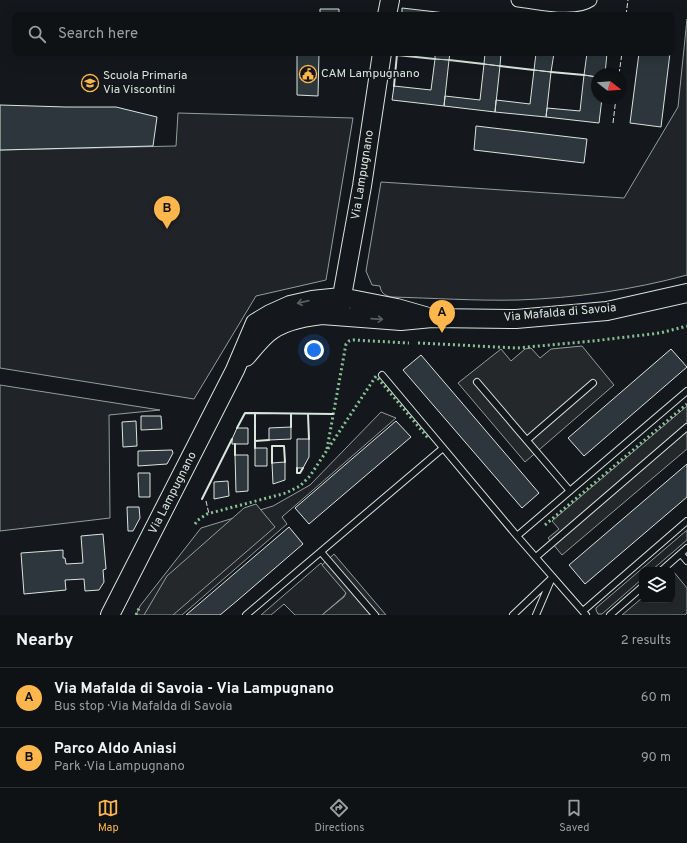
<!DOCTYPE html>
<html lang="en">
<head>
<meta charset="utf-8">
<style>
	:root { --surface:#0f1215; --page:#181b1e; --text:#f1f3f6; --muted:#9b9ea0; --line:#2f3234; --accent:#ffb74d }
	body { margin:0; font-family:Overpass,sans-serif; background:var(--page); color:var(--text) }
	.controls { position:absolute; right:12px; bottom:12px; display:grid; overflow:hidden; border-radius:8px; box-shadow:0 4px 16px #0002 }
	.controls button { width:36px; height:36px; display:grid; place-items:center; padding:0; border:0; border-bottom:1px solid var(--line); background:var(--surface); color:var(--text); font:20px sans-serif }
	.compass { position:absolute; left:591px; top:68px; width:36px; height:36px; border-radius:50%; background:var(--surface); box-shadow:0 4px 16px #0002; rotate:107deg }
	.you { position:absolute; left:314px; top:350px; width:14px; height:14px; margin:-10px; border:3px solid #fff; border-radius:50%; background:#1a73e8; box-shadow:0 0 0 6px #1a73e833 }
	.badge { display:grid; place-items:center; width:26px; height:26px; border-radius:50%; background:var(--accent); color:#111; font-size:13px; font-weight:700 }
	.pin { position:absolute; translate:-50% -33px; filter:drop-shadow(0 1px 2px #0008) }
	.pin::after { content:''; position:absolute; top:21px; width:14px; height:12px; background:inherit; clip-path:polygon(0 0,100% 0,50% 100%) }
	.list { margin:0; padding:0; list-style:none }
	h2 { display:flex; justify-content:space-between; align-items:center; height:52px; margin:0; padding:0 16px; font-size:17px }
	h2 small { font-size:13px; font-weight:400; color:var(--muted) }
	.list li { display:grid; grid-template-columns:26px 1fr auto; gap:12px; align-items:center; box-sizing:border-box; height:60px; padding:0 16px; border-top:1px solid var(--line) }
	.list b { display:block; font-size:15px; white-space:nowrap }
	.list p { margin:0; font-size:13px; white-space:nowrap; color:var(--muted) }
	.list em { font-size:13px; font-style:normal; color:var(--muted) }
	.icon { flex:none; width:22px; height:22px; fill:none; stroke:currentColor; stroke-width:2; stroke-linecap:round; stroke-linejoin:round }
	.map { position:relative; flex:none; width:687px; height:615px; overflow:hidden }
	.search { position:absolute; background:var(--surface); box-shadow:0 4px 16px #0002; left:12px; right:12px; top:12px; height:44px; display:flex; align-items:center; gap:10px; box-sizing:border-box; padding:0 14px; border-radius:8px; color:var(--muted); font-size:15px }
	.sheet { height:172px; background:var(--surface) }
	nav { display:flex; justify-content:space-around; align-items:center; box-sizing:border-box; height:56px; border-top:1px solid var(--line); background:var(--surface); font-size:11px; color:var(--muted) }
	nav a { display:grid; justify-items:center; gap:2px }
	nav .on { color:var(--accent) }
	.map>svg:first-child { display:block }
	.green { fill:#202428; stroke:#939e99 }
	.parking { fill:#24282b; stroke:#939e99 }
	.building { fill:#2c363c; stroke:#d8e6dc }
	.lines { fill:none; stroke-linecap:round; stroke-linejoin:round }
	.lane-casing { stroke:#d8e6dc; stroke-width:8 }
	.street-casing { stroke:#d8e6dc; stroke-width:15 }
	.secondary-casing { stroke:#d8e6dc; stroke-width:20 }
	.lane { stroke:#14181c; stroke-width:6 }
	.street { stroke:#14181c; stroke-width:13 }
	.secondary { stroke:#14181c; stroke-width:18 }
	.hedge { stroke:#8ac095; stroke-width:3; stroke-dasharray:2 3; stroke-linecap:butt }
	.fence { stroke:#d8e6dc; stroke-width:1; stroke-dasharray:5 2; stroke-linecap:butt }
	.wall { stroke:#d8e6dc; stroke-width:2 }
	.oneway { stroke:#59605f }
	.labels { text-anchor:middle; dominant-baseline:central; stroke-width:3; stroke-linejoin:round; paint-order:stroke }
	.poi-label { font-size:12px; fill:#d8e6dc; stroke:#14181c; text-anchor:start }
	.street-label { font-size:12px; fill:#d8e6dc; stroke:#14181c }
</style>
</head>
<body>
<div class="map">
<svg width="687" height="615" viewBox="0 0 687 615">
	<rect width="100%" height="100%" fill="#14181c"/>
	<path class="green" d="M687,19V275C632,290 575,298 518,300C476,301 433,298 391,297C383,295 381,292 380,286L372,285L366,271L381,182L624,198L678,107Z
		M178,113L353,118L326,280L256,296L194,399L0,368V150L176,146Z
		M0,385L160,410L109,415L110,518L0,531Z
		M381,412L396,418L282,517L287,524L182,615H136L140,606L201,528L273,506L310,485Z
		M687,530V540L652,570H642V579L602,614H598L596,610V608Z
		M321,563L345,591L346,593L344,596L322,615H295L284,604L271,615H261Z"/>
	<path class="parking" d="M582,346L614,385L525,462L458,383L501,349L511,361L525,349L531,348L540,358L551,349Z
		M687,406V449L562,555L548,538L559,529L552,521Z
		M256,504L275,527L173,615H144L167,576L244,508Z
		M334,554L386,615H322L344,597L346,593L322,565Z
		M673,571L687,588V613L685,615H622L642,598V600H672Z"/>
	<path class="building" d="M402,8L454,14V15H402Z
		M320,9H339V15H320Z
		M297,53H319L318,96L297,95Z
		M435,53H450L449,60L435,59Z
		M485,53H501L500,66L484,64Z
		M536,53H554L551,72L534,70Z
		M587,53H607L605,74H597V77L584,75Z
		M639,53H670L661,127L630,123Z
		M435,59L449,60L444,106L392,100L394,86L431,90Z
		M484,64L500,66L495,112L444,106L445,96L480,100Z
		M534,70L551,72L546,117L495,112L496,100L530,104Z
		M584,75L597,77V98H602L599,123L546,117L547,108L580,111Z
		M0,105L66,107H116L157,117L153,146L0,150Z
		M476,126L587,139L584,163L474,150Z
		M671,349L687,367L584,456L568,438Z
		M421,355L539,493L522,508L403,370Z
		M141,416H161L162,429L141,430Z
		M136,421L137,446L123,447L122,422Z
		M396,421L411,437L309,524L295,508Z
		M291,427V439L269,440V428Z
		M237,428H248V444H232V439Z
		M297,439H309V457L303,468H297Z
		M255,448H267V466H255Z
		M172,450L173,453L167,464L138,466V451Z
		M235,455H248V491L236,492Z
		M285,462V480L273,484L272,463Z
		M687,464V497L585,584L569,565Z
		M138,473H150V497H139Z
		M228,481L229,496L214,499V482Z
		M127,507H139L140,518L133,531H128Z
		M289,527L303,544L238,600L220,615H186Z
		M103,534L106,569L103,570L104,582L99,590L85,591L84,579L65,580L66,590L24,594L21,553L63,550V558H65L66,564L83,563L81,536Z"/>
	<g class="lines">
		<g class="lane-casing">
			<path id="lane" d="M382,375L517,536L586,615
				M477,382L570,491
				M527,440L593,383
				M517,536L687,391
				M321,552L375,615
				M681,554L687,561
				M536,557L687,427
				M662,570L687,548
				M583,611L687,521
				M246,615L443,448
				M513,615L553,577
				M536,615L551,580
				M610,615L642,587"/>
		</g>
		<g class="street-casing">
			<path id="street" d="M518,0C538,2 574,11 590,0"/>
		</g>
		<g class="secondary-casing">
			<path id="secondary" d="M387,15L390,0
				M340,307L362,186L382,53
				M246,357C253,349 259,341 267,334C281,321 304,317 322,315L401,321L432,318L516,319L607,311L687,293
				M110,615L235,370L255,323L270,314L290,305L312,300L341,297L397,308L432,318"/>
		</g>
		<use href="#lane" class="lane"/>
		<use href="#street" class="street"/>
		<use href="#secondary" class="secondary"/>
		<path class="hedge" d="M418,343L517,348L593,341L660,333L687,326
			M327,449L346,344L349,341L353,340L409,343
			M195,524L198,520L207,514L286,493L300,486L310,476L376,376L428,438
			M545,525L687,404
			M136,615L140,606"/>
		<path class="fence" d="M626,15L628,0
			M619,74L622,53
			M613,123L616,98
			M206,501L209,514"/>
		<path class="wall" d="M397,55L435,59
			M449,60L484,64
			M500,66L534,70
			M551,72L584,75
			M394,86L397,54
			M255,413V448
			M291,414V427
			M308,414L309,439
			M237,428L245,413L333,414
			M255,441L269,440
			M235,444V455
			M272,463V446H284L285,462
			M297,468V473H300L303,468
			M202,499L232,439"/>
	</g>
	<defs><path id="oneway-shaft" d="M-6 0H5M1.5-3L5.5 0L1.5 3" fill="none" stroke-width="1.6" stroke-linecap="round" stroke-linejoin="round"/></defs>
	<g class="oneway">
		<use href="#oneway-shaft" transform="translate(303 302) rotate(167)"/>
		<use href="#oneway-shaft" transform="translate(377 319) rotate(4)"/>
	</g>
	<defs>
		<g id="civic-ring" transform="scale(0.9)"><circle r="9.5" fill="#14181c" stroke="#ffb74d" stroke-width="1.5"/><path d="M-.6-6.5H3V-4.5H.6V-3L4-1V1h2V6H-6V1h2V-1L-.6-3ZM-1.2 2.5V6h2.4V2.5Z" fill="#ffb74d"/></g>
		<g id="school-ring" transform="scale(0.9)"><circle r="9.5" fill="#14181c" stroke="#ffb74d" stroke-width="1.5"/><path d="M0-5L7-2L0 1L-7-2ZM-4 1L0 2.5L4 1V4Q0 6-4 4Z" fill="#ffb74d"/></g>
	</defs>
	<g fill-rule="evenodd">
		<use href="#civic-ring" x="308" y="74"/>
		<use href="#school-ring" x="90" y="83"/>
	</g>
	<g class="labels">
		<g class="poi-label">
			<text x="321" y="74">CAM Lampugnano</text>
			<text x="103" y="76">Scuola Primaria<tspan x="103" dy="14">Via Viscontini</tspan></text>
		</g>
		<g class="street-label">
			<text transform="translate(363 175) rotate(-81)">Via Lampugnano</text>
			<text transform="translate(560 313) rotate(-5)">Via Mafalda di Savoia</text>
			<text transform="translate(173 493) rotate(-63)">Via Lampugnano</text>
		</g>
	</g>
</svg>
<div class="controls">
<button><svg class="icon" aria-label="layers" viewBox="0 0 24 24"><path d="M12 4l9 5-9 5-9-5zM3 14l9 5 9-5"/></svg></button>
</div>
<svg class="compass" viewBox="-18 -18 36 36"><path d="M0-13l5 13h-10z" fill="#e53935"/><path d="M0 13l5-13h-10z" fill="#9b9ea0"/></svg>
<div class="you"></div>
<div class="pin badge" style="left:442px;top:333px">A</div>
<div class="pin badge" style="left:167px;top:229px">B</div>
<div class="search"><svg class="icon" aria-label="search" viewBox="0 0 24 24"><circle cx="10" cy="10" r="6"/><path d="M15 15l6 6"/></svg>Search here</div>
</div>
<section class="sheet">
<h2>Nearby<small>2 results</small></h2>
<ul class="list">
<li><span class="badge">A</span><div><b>Via Mafalda di Savoia - Via Lampugnano</b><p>Bus stop · Via Mafalda di Savoia</p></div><em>60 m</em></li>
<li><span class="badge">B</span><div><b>Parco Aldo Aniasi</b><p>Park · Via Lampugnano</p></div><em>90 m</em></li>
</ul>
</section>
<nav>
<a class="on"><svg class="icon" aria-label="map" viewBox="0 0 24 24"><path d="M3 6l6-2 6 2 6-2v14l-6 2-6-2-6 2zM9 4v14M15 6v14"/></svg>Map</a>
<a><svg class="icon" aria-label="directions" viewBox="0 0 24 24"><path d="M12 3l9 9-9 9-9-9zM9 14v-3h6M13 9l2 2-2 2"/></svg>Directions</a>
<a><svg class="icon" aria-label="saved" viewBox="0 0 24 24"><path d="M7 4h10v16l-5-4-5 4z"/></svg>Saved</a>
</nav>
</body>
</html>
